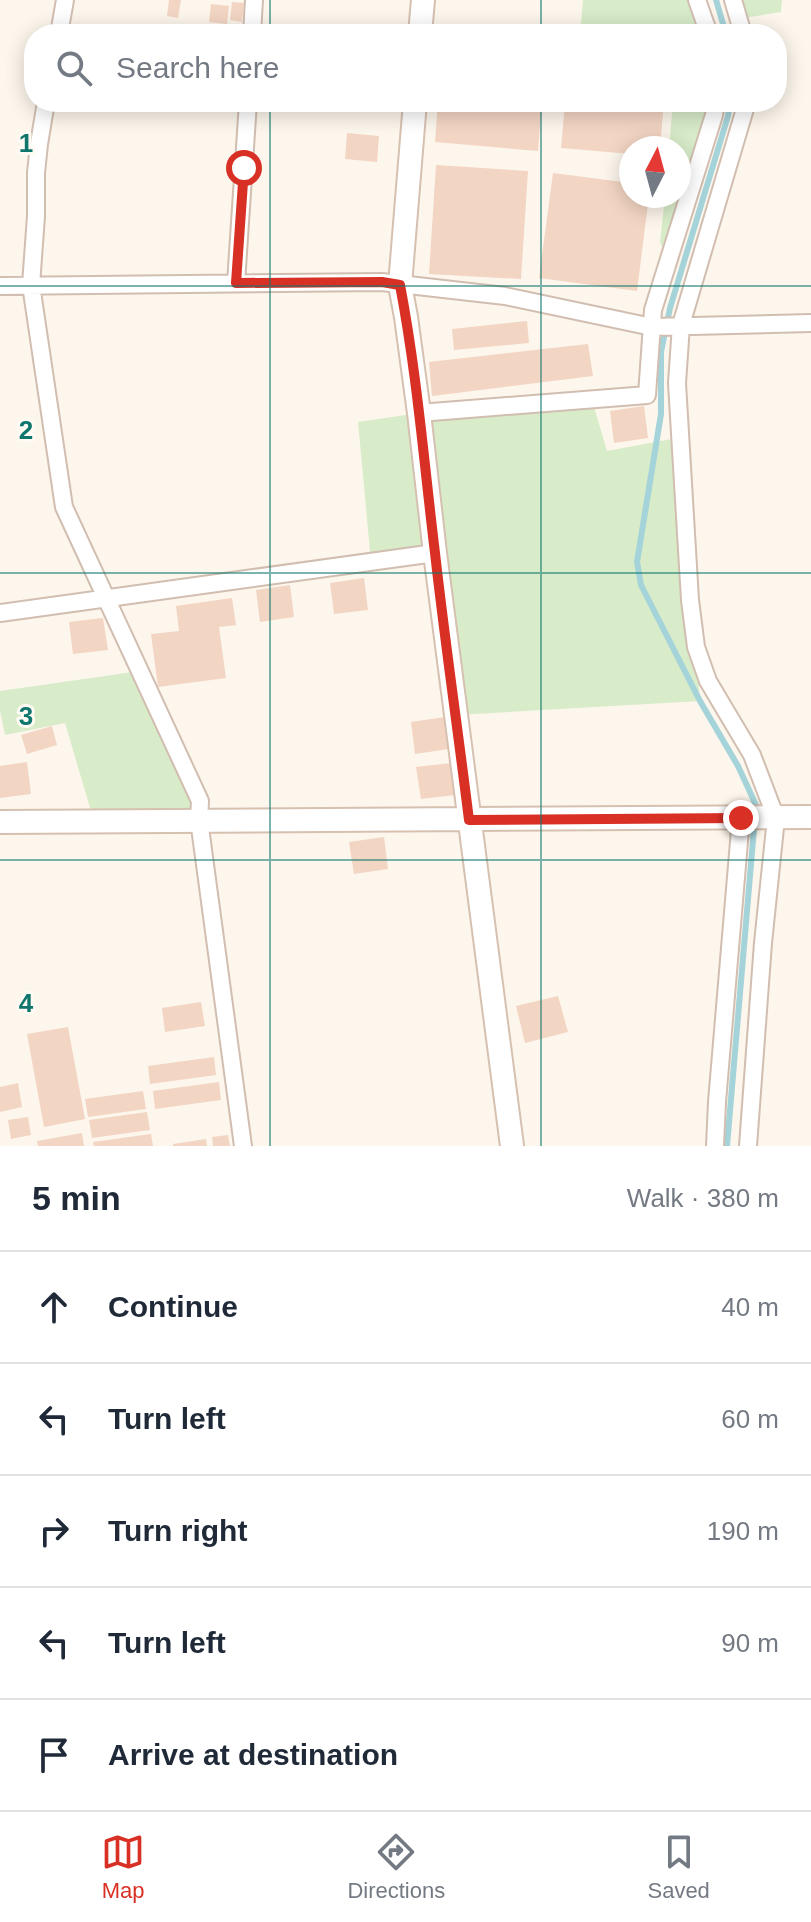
<!DOCTYPE html>
<html lang="en">
<head>
<meta charset="utf-8">
<style>
	:root { --surface:#fff; --page:#f6f6f7; --text:#1f2937; --muted:#747a83; --line:#e0e1e3; --accent:#d93025 }
	body { margin:0; font-family:Helvetica,sans-serif; background:var(--page); color:var(--text) }
	.compass { position:absolute; left:619px; top:136px; width:72px; height:72px; border-radius:50%; background:var(--surface); box-shadow:0 4px 20px #0003; rotate:6deg }
	.stop { position:absolute; width:24px; height:24px; margin:-18px; border:6px solid #d93025; border-radius:50%; background:#fff }
	.stop.end { background:#d93025; border-color:#fff; box-shadow:0 2px 8px #0008 }
	.list { margin:0; padding:0; list-style:none }
	h2 { display:flex; justify-content:space-between; align-items:center; height:104px; margin:0; padding:0 32px; font-size:34px }
	h2 small { font-size:26px; font-weight:400; color:var(--muted) }
	.list li { display:grid; grid-template-columns:52px 1fr auto; gap:24px; align-items:center; box-sizing:border-box; height:112px; padding:0 32px; border-top:2px solid var(--line) }
	.list b { display:block; font-size:30px; white-space:nowrap }
	.list em { font-size:26px; font-style:normal; color:var(--muted) }
	.icon { flex:none; width:44px; height:44px; fill:none; stroke:currentColor; stroke-width:2; stroke-linecap:round; stroke-linejoin:round }
	.map { position:relative; flex:none; width:811px; height:1146px; overflow:hidden }
	.search { position:absolute; background:var(--surface); box-shadow:0 4px 20px #0003; left:24px; right:24px; top:24px; height:88px; display:flex; align-items:center; gap:20px; box-sizing:border-box; padding:0 28px; border-radius:32px; color:var(--muted); font-size:30px }
	.sheet { height:664px; background:var(--surface) }
	nav { display:flex; justify-content:space-around; align-items:center; box-sizing:border-box; height:112px; border-top:2px solid var(--line); background:var(--surface); font-size:22px; color:var(--muted) }
	nav a { display:grid; justify-items:center; gap:4px }
	nav .on { color:var(--accent) }
	.map>svg:first-child { display:block }
	.green { fill:#d8ecc9 }
	.lines { fill:none; stroke-linecap:round; stroke-linejoin:round }
	.stream { stroke:#a5d3da; stroke-width:6 }
	.building { fill:#f3d5c3 }
	.street-casing { stroke:#d1beb0; stroke-width:20 }
	.secondary-casing { stroke:#d6c0b0; stroke-width:26 }
	.street { stroke:#fff; stroke-width:16 }
	.secondary { stroke:#fff; stroke-width:22 }
	.route { stroke:#d93025; stroke-width:10 }
	.grid { fill:none; stroke:#0f766e; stroke-width:2; stroke-opacity:0.55 }
	.grid-label { font-size:26px; text-anchor:middle; font-weight:bold; fill:#0f766e; stroke:#fffaf3; stroke-width:6; stroke-linejoin:round; paint-order:stroke }
</style>
</head>
<body>
<div class="map">
<svg width="811" height="1146" viewBox="0 0 811 1146">
	<rect width="100%" height="100%" fill="#fdf6ec"/>
	<path class="green" d="M583,0H697L709,34H580Z
		M734,0H782L781,12L738,19Z
		M673,102H715L665,254L660,242L665,196H679V148H669Z
		M592,400L607,451L677,438L700,701L456,715L435,553L371,562L358,422L419,413Z
		M140,671L199,816L94,821L65,723L5,735L0,710V691Z"/>
	<g class="lines">
		<path class="stream" d="M716,0L726,34
			M727,1146L756,805L738,766L700,701L641,585L637,562L661,414V352L670,308L728,116L730,102"/>
	</g>
	<path class="building" d="M169,0H181L178,18L167,16Z
		M232,2L244,3L242,22L230,20Z
		M211,4L229,6L227,24L209,22Z
		M182,28L214,30L213,34H181Z
		M438,102H542L538,151L435,142Z
		M565,102H664L660,148H631V154L561,148Z
		M347,133L379,136L377,162L345,159Z
		M436,165L528,171L521,279L429,274Z
		M553,173L631,183V196H649L637,291L539,278Z
		M527,321L529,343L454,350L452,329Z
		M588,344L593,376L432,396L429,362Z
		M644,406L648,438L614,443L610,411Z
		M364,578L368,610L334,614L330,583Z
		M290,585L294,617L260,622L256,590Z
		M232,598L236,625L219,627L226,678L158,687L151,634L179,631L176,606Z
		M103,618L108,650L73,654L69,622Z
		M445,717L449,749L415,754L411,722Z
		M52,726L57,745L27,754L21,735Z
		M27,762L31,794L0,798V766Z
		M451,763L455,795L421,799L416,767Z
		M384,837L388,869L354,874L349,842Z
		M558,996L568,1032L525,1043L516,1006Z
		M201,1002L205,1026L165,1032L162,1008Z
		M68,1027L85,1119L44,1127L27,1034Z
		M214,1057L216,1075L150,1084L148,1066Z
		M219,1082L221,1100L155,1109L153,1091Z
		M18,1083L22,1107L0,1112V1087Z
		M143,1091L146,1109L88,1117L85,1099Z
		M147,1112L150,1130L92,1138L89,1120Z
		M28,1117L31,1135L11,1139L8,1120Z
		M82,1133L84,1146H38L37,1141Z
		M151,1134L153,1146H94L93,1142Z
		M228,1135L230,1146H213L212,1137Z
		M206,1139L207,1146H173V1144Z"/>
	<g class="lines">
		<g class="street-casing">
			<path id="street" d="M697,0L709,34
				M733,0L743,34
				M59,34L65,0
				M252,34L254,0
				M46,102L39,144L36,173V216L31,285L64,507L200,801L199,820L243,1146
				M747,102L681,325L677,383L690,600L696,647L708,681L752,755L776,818L763,943L748,1146
				M236,283L248,102
				M0,286L382,282L505,296L652,327L811,323
				M419,413L647,395L653,310L714,115L716,102
				M0,613L435,553
				M715,1146L717,1102L741,818"/>
		</g>
		<g class="secondary-casing">
			<path id="secondary" d="M420,34L423,0
				M415,102L400,285L406,317L419,413L435,553L512,1146
				M0,822L811,817"/>
		</g>
		<use href="#street" class="street"/>
		<use href="#secondary" class="secondary"/>
	</g>
	<g class="lines">
		<path class="route" d="M244,168L236,283L382,282L400,285C417,374 424,463 435,553C445,642 458,731 469,820L741,818"/>
	</g>
	<path class="grid" d="M270,0V34M541,0V34M270,102V1146M541,102V1146M0,286H811M0,573H811M0,860H811"/>
	<g class="grid-label">
		<text x="26" y="152">1</text>
		<text x="26" y="439">2</text>
		<text x="26" y="725">3</text>
		<text x="26" y="1012">4</text>
	</g>
</svg>
<svg class="compass" viewBox="-18 -18 36 36"><path d="M0-13l5 13h-10z" fill="#e53935"/><path d="M0 13l5-13h-10z" fill="#747a83"/></svg>
<div class="stop" style="left:244px;top:168px"></div>
<div class="stop end" style="left:741px;top:818px"></div>
<div class="search"><svg class="icon" aria-label="search" viewBox="0 0 24 24"><circle cx="10" cy="10" r="6"/><path d="M15 15l6 6"/></svg>Search here</div>
</div>
<section class="sheet">
<h2>5 min<small>Walk · 380 m</small></h2>
<ul class="list">
<li><svg class="icon" aria-label="ahead" viewBox="0 0 24 24"><path d="M12 20V5M6 11l6-6 6 6"/></svg><div><b>Continue</b></div><em>40 m</em></li>
<li><svg class="icon" aria-label="left" viewBox="0 0 24 24"><path d="M17 20v-9H6M10 6l-5 5 5 5"/></svg><div><b>Turn left</b></div><em>60 m</em></li>
<li><svg class="icon" aria-label="right" viewBox="0 0 24 24"><path d="M7 20v-9h11M14 6l5 5-5 5"/></svg><div><b>Turn right</b></div><em>190 m</em></li>
<li><svg class="icon" aria-label="left" viewBox="0 0 24 24"><path d="M17 20v-9H6M10 6l-5 5 5 5"/></svg><div><b>Turn left</b></div><em>90 m</em></li>
<li><svg class="icon" aria-label="arrive" viewBox="0 0 24 24"><path d="M6 21V4h12l-3 4 3 4H6"/></svg><div><b>Arrive at destination</b></div></li>
</ul>
</section>
<nav>
<a class="on"><svg class="icon" aria-label="map" viewBox="0 0 24 24"><path d="M3 6l6-2 6 2 6-2v14l-6 2-6-2-6 2zM9 4v14M15 6v14"/></svg>Map</a>
<a><svg class="icon" aria-label="directions" viewBox="0 0 24 24"><path d="M12 3l9 9-9 9-9-9zM9 14v-3h6M13 9l2 2-2 2"/></svg>Directions</a>
<a><svg class="icon" aria-label="saved" viewBox="0 0 24 24"><path d="M7 4h10v16l-5-4-5 4z"/></svg>Saved</a>
</nav>
</body>
</html>
